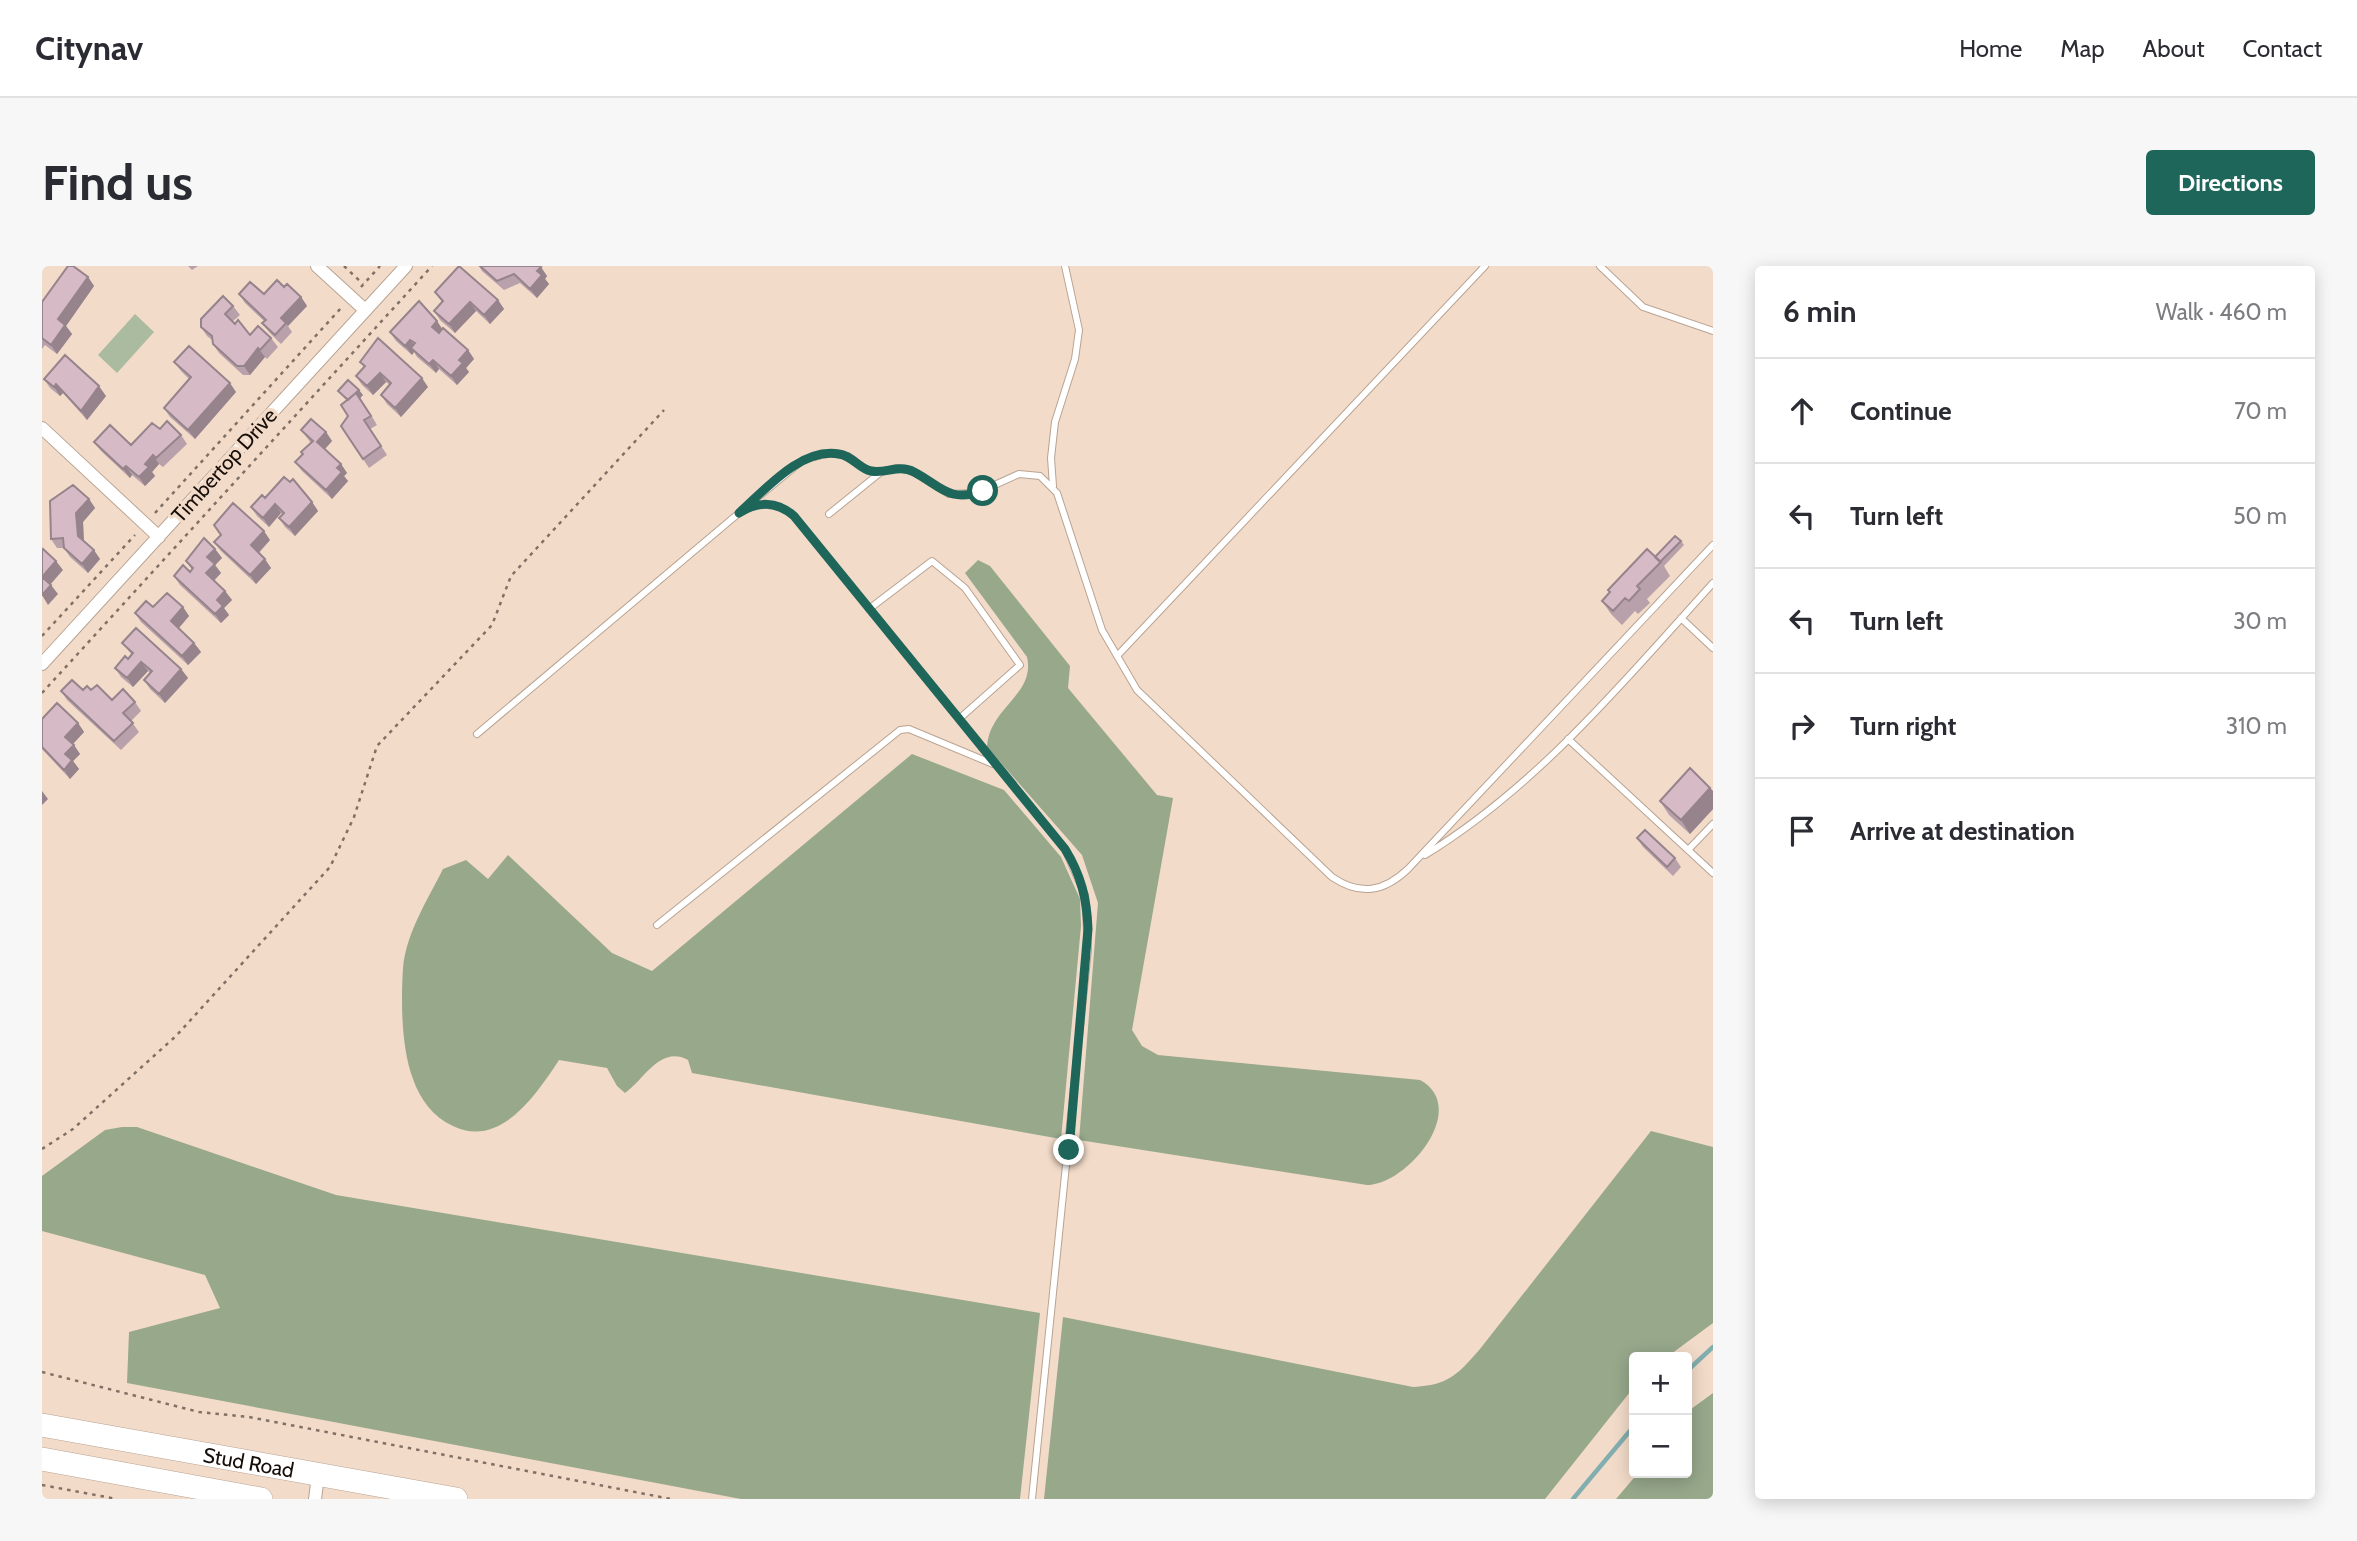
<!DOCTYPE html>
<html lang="en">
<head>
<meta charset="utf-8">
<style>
	:root { --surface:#fff; --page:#f7f7f7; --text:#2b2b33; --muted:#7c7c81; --line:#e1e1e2; --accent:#1f665a }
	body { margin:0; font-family:Cabin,sans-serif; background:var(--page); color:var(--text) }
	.controls { position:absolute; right:21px; bottom:21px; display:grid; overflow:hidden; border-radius:7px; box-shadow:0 4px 18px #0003 }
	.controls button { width:63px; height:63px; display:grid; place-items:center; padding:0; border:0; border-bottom:2px solid var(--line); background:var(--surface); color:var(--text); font:35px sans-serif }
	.stop { position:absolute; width:21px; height:21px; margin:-16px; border:5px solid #1f665a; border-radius:50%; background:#fff }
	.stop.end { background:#1f665a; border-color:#fff; box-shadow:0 2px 7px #0008 }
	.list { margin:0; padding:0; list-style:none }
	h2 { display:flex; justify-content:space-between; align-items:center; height:91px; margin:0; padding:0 28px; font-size:30px }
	h2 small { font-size:23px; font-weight:400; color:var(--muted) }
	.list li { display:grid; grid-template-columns:46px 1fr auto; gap:21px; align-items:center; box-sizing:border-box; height:105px; padding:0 28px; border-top:2px solid var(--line) }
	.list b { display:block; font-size:26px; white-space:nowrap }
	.list em { font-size:23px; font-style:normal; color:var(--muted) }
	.icon { flex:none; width:38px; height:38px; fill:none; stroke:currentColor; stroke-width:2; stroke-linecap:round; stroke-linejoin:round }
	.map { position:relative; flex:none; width:1671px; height:1233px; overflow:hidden; border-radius:7px }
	header { display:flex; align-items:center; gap:42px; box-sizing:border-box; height:98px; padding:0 35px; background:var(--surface); border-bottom:2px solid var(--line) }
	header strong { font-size:33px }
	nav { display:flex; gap:38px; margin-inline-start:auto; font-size:24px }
	.intro { display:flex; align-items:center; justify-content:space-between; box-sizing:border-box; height:168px; padding:0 42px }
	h1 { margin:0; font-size:49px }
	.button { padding:18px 32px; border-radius:7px; background:var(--accent); color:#fff; font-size:24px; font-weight:700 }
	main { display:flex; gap:42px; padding:0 42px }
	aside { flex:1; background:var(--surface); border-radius:7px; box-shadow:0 4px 18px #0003 }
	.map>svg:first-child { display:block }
	.green { fill:#aabb9f }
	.forest { fill:#97a88b }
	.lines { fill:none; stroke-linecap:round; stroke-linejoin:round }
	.stream { stroke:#83aeaf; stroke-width:4.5 }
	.lane-casing { stroke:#b9a392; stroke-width:8 }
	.street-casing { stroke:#b9a392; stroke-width:14 }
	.highway-casing { stroke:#b9a392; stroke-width:24 }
	.path { stroke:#807065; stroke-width:2.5; stroke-dasharray:3.5 5; stroke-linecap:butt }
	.lane { stroke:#fff; stroke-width:6 }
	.street { stroke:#fff; stroke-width:12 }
	.highway { stroke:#fff; stroke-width:23 }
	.wall { fill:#b8a1ab }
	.shaded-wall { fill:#96838b }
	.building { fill:#d6bbc7; stroke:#96838b; stroke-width:2 }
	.route { stroke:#1f665a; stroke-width:9 }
	.labels { text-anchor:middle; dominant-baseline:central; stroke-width:7; stroke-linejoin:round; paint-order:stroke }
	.street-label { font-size:21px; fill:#160e09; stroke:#f2dbc9 }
</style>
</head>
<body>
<header>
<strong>Citynav</strong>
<nav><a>Home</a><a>Map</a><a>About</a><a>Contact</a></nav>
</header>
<div class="intro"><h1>Find us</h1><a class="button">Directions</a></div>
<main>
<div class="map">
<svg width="1671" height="1233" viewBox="0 0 1671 1233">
	<rect width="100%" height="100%" fill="#f2dbc9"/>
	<path class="green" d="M93,48L112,66L75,107L56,89Z"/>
	<path class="forest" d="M936,294L948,300L1028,400L1026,422L1115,529L1131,532L1090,764L1100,780L1116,789L1378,814C1428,841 1367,918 1325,919L1037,874L1056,637L1040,589L945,481C947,442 994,428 985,391L923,307Z
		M870,488L962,524L1019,591L1038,633L1039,660L1019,873L650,807L646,794C618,779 602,814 583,827L575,820L565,802L517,794C494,829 458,883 411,860C391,851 378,833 371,813C359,781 359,735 361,702C364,667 386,633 401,603L424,594L446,613L466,589L570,687L610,705Z
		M80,861H95L294,929L998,1047L978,1233H699L85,1117L87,1066L178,1042L163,1009L0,965V910L63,864Z
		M1609,865L1671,881V1057L1625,1091H1592V1121L1503,1233H1002L1021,1051L1371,1121C1407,1119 1415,1109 1438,1083Z
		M1671,1127V1233H1574L1596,1207H1645V1146Z"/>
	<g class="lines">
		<path class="stream" d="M1645,1105L1671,1081
			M1531,1233L1592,1160"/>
		<g class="lane-casing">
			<path id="lane" d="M1558,0L1601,41L1671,65
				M1011,220L1009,192L1013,156L1033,93L1037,64L1023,0
				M704,241L761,194L788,187L806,190L825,204L839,206L855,202L870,205L907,228L935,227L977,208L998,210L1015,227L1060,364L1095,424L1290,611C1318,630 1342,626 1366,603L1671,279
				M787,248L839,206
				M827,343L890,295L923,322L978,399L917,453
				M1639,352L1671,382
				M1075,390L1443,0
				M435,468L697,247C716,235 735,235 752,250L1023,583L1043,629L1046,683L990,1233
				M1526,473L1671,607
				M1647,583L1671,558
				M1383,589C1496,520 1583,414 1671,317
				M615,659L858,464L867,463L951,498"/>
		</g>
		<g class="street-casing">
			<path id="street" d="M275,0L323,44
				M0,162L117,271
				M0,398L364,0
				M273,1233L276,1210"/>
		</g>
		<g class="highway-casing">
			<g id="highway">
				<path id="s1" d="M0,1159L414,1233"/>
				<path d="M0,1193L219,1233"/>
			</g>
		</g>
		<path class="path" d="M302,0L321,18
			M319,21L338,0
			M113,247L299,42
			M0,370L93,269
			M0,427L390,0
			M0,883L31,863L134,770L288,601L312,551L335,480L450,359L469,310L622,144
			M0,1106L157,1146L207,1151L629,1233
			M0,1219L75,1233"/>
		<use href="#lane" class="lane"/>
		<use href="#street" class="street"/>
		<use href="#highway" class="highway"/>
	</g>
	<path class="wall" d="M146,0H156L150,4Z
		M437,0H497L505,10L503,13L507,18L495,32L478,17L462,24L440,5Z
		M46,11L52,20L24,60L30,68L15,88L3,79L0,83V36Z
		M242,21L259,31L265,40L246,60L250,66L239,78L227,66L220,57L222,55L203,37L197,28H222Z
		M393,26L456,34L462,43L448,58L434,45L413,67L398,54L392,45L400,36Z
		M191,40L198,49L191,55L208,69L229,72L236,81L225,93L223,91L208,109H201L177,87L171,78L170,74L165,70L159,61Z
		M401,63L426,84L432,93L424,102L427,106L415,119L397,103L394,107L375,91L372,86L370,89L354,75L348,66Z
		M132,96L194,126L153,173L128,151L122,142L147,113L139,105Z
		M318,96L386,121L359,151L345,138L339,129L348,119L344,116L331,129L320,119L314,110L322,101Z
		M2,113L64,130L45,154L21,127L18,130L8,122Z
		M296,125L321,129L318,132L335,159L328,163L345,189L327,202L299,160L306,150L305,135Z
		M118,163L139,169L145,178L121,201L117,198L110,206L113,210L103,220L90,209L88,212L59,185L52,176L89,179Z
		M259,164L284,166L290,175L283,183L299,198L305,207L302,210L306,215L290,233L260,205L253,196L260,188L259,186L269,177Z
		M223,232L270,236L276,245L253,270L243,261L237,252L241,248L239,247L227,261L215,250L209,241Z
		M47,233L53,242L41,256L42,275L58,293L46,307L28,291L22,282H15L9,273Z
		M179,269L228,274L217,287L229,302L214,318L179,285L172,276Z
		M1639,275L1642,279L1622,300L1628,310L1605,333L1608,337L1596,348L1593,345L1580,359L1569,348L1560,335L1613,291Z
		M173,283L180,292L173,299L179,307L172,315L183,325L190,334L182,342L187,349L179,357L138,319L132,310L148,306L150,304L144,295Z
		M111,341H141L147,350L137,362L152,377L159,386L146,399L99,356L93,347Z
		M80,377L139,403L146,412L123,437L108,423L102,414L108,407L106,405L91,421L79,411L73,402L86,393L90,389Z
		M41,424L70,434L93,436L99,445L89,455L97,466L79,484L25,434L19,425Z
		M0,453L36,457L42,466L31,478L38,488L31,495L37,503L28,513L0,483Z
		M1668,522L1671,525V543L1648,568L1627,549L1618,535Z
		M1595,572L1633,592L1639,601L1631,610L1601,581Z"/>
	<path class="shaded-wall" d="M499,1L505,10L503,13L507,18L495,32L488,23L495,5Z
		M46,11L52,20L24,60L30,68L15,88L9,79L16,53Z
		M259,31L265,40L246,60L239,52Z
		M456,34L462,43L448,58L442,49Z
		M428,36L434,45L413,67L407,58Z
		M395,55L401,64L396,70L390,61Z
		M368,74L375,83L369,82L372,86L370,89L363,80Z
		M216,82L223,91L208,109L202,100Z
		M426,84L432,93L424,102L427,106L415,119L409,110L417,94Z
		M391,94L397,103L394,107L387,98Z
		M338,107L344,116L331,129L325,120Z
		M380,112L386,121L359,151L353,142Z
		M188,117L194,126L153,173L146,164Z
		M14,118L21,127L18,130L12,121Z
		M57,120L64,130L45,154L39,145Z
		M317,124L321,129L318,132L335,159L317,132L308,136Z
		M284,166L290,175L281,185L275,176Z
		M111,189L117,198L110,206L113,210L103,220L97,211L103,198Z
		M299,198L305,207L302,210L306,215L290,233L284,224L295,202Z
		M84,200L90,209L88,212L81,203Z
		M47,233L53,242L41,256L42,279L36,270L34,247Z
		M270,236L276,245L253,270L247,261Z
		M233,238L239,247L227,261L221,252Z
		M222,265L228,274L215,288L209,279Z
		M173,283L180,292L173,299L179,307L170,316L164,307L165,291Z
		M52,284L58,293L46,307L40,298Z
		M223,293L229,302L214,318L208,309Z
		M14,295L21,304L7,320L0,311Z
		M9,319L16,328L6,339L0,329Z
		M183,325L190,334L182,342L187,349L179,357L173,348L175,334Z
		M141,341L147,350L135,364L129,355Z
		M152,377L159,386L146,399L140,390Z
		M99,396L106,405L91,421L85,412Z
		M139,403L146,412L123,437L117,428Z
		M36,457L42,466L29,480L23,471Z
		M32,479L38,488L31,495L37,503L28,513L22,504L23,488Z
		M1668,522L1671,525V543L1648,568L1639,554Z
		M0,525L6,533L0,539Z"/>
	<path class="building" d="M26,0H31L46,11L16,53L23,59L9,79L0,72V36Z
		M417,0L456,34L442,49L428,36L407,58L392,45L401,35L393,26Z
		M438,0H497L499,1L495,5L500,9L488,23L472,8L455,15Z
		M235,14L242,21L245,18L259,31L239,52L244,57L233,69L220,57L224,54L197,28L208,16L222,28Z
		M181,30L191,40L183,48L193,58L196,54L208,69L216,60L229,72L218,84L216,82L202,100H195L171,78L170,70L159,61V53Z
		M377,35L395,55L390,61L397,67L401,62L426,84L417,94L421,97L409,110L391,94L387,98L369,82L373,77L368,74L363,80L348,66Z
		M336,72L380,112L353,142L339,129L349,117L338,107L325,120L314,110L323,100L318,96Z
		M147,80L188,117L146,164L122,142L149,111L132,96Z
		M23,89L57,120L39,145L14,118L12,121L2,113Z
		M306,114L317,124L306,134L296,125Z
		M314,127L329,150L322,154L339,180L321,193L299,160L306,150L299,139Z
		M269,153L284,166L275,176L299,198L295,202L300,206L284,224L253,196L261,188L259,186L271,175L259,164Z
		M125,155L139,169L114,192L111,189L103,198L107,201L97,211L84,200L81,203L52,176L68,159L89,179L110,157L118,163Z
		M242,211L248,216L251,213L270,236L247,261L237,252L242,247L233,238L221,252L209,241L220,229L223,232Z
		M31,219L47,233L34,247L36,270L52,284L40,298L22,282L21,272L9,273L8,235Z
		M191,237L222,265L209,279L223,293L208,309L172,276L179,269L172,259Z
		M1633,270L1639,275L1618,296L1613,291Z
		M162,272L173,283L165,291L173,298L164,307L183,325L175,334L181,340L173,348L132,310L141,299L148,306L151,302L144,295Z
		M1,283L14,295L0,311L9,319L0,329V285Z
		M1605,283L1619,296L1595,320L1598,323L1587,335L1583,332L1571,345L1560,335L1568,326L1566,324Z
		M125,327L141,341L129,355L152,377L140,390L93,347L104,335L111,341Z
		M94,362L139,403L117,428L102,414L110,405L99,396L85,412L73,402L83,390L86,393L91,387L80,377Z
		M30,414L41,424L45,420L49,424L55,419L70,434L81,423L93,436L81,447L91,457L72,475L19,425Z
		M15,437L36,457L23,471L32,479L23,488L30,494L22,504L0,481V453Z
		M1648,502L1668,522L1639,554L1618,535Z
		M1603,564L1633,592L1625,601L1595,572Z"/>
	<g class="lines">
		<path class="route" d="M941,225C906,237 899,220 872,206C857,198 844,208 829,205C817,203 811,190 797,188C759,181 723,224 697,247C716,235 735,235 752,250L1023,583C1039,609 1045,633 1046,663L1027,884"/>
	</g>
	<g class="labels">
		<g class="street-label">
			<text transform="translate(182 199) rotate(-48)">Timbertop Drive</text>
			<text stroke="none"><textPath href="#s1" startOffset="210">Stud Road</textPath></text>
		</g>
	</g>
</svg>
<div class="controls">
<button>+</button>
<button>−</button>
</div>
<div class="stop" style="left:941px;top:225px"></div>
<div class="stop end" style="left:1027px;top:884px"></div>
</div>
<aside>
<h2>6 min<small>Walk · 460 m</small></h2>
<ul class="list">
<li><svg class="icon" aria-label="ahead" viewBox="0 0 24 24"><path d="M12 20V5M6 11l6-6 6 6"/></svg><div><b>Continue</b></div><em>70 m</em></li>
<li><svg class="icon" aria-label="left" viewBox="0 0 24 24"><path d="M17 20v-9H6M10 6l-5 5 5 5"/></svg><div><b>Turn left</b></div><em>50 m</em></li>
<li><svg class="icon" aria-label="left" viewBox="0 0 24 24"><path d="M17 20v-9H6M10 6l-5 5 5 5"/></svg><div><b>Turn left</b></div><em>30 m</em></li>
<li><svg class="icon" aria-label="right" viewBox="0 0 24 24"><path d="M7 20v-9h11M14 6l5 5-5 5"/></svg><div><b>Turn right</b></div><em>310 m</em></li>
<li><svg class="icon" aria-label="arrive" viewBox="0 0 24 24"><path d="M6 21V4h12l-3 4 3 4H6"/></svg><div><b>Arrive at destination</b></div></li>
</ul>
</aside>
</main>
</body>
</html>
